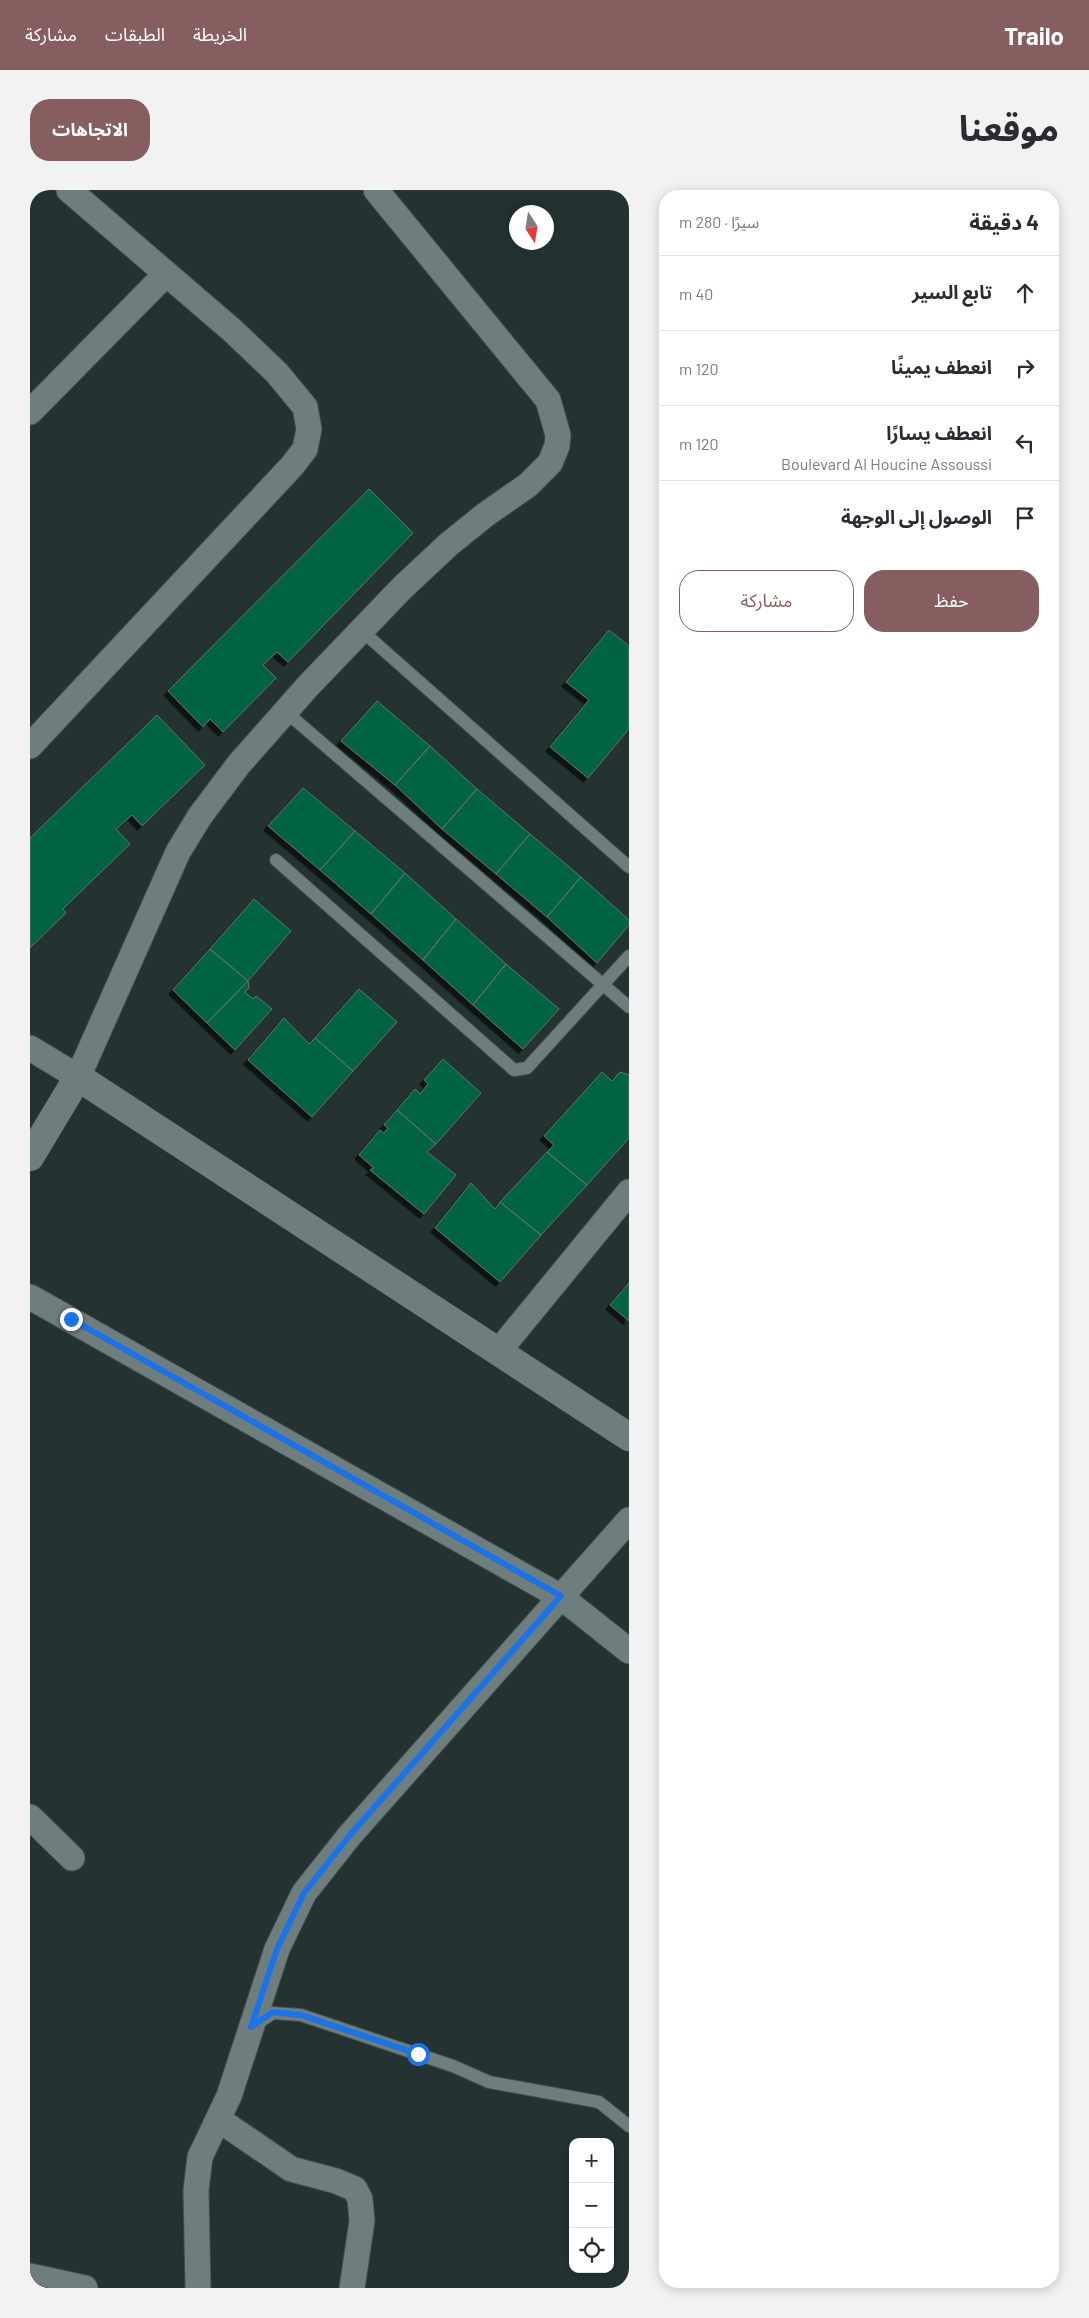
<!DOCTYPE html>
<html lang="ar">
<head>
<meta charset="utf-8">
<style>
	:root { --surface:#fff; --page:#f2f2f3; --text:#2b2b33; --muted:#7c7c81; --line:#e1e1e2; --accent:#865e5f }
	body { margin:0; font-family:Barlow,"Noto Sans Arabic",sans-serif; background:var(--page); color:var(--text); direction:rtl }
	.controls { position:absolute; right:15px; bottom:15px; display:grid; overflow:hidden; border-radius:10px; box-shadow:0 2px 12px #0003 }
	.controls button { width:45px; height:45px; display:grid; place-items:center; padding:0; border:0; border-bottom:1px solid var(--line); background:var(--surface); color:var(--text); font:25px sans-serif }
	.compass { position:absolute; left:479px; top:15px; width:45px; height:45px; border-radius:50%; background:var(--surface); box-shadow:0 2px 12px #0003; rotate:168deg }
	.stop { position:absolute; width:15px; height:15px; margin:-11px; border:4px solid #1a73e8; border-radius:50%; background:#fff }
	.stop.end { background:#1a73e8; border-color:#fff; box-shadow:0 1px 5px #0008 }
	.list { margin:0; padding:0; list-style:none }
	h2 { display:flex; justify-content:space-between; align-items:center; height:65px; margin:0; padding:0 20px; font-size:21px }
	h2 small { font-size:16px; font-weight:400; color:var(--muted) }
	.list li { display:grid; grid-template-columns:32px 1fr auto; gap:15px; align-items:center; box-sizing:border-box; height:75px; padding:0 20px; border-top:1px solid var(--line) }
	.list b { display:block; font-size:19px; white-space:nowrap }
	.list p { margin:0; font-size:16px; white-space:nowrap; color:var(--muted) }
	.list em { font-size:16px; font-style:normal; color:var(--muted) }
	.actions { display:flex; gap:10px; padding:15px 20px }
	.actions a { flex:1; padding:11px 0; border:1px solid var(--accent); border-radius:20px; text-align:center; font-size:18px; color:var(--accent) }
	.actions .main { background:var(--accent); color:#fff }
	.icon { flex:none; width:28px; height:28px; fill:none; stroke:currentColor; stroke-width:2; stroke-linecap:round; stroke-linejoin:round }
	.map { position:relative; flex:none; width:599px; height:2098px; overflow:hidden; direction:ltr; border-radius:20px }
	header { display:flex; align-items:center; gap:30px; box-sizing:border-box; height:70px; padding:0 25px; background:var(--accent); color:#fff }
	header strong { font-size:24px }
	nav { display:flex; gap:28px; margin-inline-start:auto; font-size:18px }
	.intro { display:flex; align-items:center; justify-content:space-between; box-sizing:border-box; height:120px; padding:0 30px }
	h1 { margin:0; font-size:35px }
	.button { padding:12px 22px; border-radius:20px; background:var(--accent); color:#fff; font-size:18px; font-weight:700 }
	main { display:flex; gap:30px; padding:0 30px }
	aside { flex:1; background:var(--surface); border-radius:20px; box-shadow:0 2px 12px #0003 }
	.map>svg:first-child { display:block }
	.building { fill:#006342; stroke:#67736d; filter:url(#shadow) }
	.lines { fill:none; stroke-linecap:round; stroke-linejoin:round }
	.lane-casing { stroke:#424e4e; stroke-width:14 }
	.street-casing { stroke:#424e4e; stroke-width:27 }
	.secondary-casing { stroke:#424e4e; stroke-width:29 }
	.lane { stroke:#6e7d7d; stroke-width:12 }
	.street { stroke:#6e7d7d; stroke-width:25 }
	.secondary { stroke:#6e7d7d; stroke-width:28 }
	.route { stroke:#1a73e8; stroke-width:6 }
</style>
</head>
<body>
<header>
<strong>Trailo</strong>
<nav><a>الخريطة</a><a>الطبقات</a><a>مشاركة</a></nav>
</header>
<div class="intro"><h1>موقعنا</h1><a class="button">الاتجاهات</a></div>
<main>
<aside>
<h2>4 دقيقة<small>سيرًا · 280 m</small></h2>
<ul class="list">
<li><svg class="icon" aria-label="ahead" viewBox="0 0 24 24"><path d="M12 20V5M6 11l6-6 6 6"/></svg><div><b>تابع السير</b></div><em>40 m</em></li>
<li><svg class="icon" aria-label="right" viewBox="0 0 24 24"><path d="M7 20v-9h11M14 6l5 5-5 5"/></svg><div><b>انعطف يمينًا</b></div><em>120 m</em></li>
<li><svg class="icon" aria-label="left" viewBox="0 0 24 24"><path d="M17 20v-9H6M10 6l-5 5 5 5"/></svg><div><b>انعطف يسارًا</b><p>Boulevard Al Houcine Assoussi</p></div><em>120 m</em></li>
<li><svg class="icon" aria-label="arrive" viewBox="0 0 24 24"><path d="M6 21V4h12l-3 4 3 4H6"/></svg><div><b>الوصول إلى الوجهة</b></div></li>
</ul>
<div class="actions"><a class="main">حفظ</a><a>مشاركة</a></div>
</aside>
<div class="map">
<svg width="599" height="2098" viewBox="0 0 599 2098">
	<defs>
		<filter id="shadow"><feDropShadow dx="-4.5" dy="4.5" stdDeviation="0" flood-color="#0009"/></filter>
	</defs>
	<rect width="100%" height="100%" fill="#243232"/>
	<path class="building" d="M339,299L383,343L258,472L247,462L233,475L246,488L193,542L180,529L173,537L138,501Z
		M579,440L599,456V539L558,588L520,557L559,510L536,492Z
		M347,511L400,556L365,595L311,551Z
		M127,525L175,575L112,636L102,625L86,639L100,654L33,719L36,723L0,758V648Z
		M400,556L447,599L412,639L365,595Z
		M273,598L325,641L290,680L238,636Z
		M447,599L500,644L466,684L412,639Z
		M325,641L375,683L341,724L290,680Z
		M500,644L551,687L517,727L466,684Z
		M375,683L426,729L393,770L341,724Z
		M551,687L599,730V735L567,773L517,727Z
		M224,709L261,741L218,791L180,759Z
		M426,729L476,774L443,815L393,770Z
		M180,759L218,791L177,833L143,800Z
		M476,774L529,819L493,859L443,815Z
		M218,791L219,798L215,802L223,809L226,806L242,819L205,860L177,833Z
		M329,799L367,832L323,881L285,848Z
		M254,828L279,854L285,848L323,881L282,927L218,870Z
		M413,869L451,903L406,954L367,920L385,899L390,904L398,894L394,890Z
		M572,882L582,891L590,882L599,885V948L557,995L517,962L524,955L514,946Z
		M367,920L406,954L397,962L426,985L394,1024L340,980L344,978L329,965L350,940L354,943L358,938L354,935Z
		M517,962L557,995L511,1045L470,1012Z
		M441,993L465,1019L470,1012L511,1045L470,1092L405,1038Z
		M599,1093V1131L580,1115Z"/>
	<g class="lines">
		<g class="lane-casing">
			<path id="lane" d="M332,441L599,677
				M256,522L599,817
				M246,670L484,880L497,878L599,766
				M225,1835L243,1823L271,1825L423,1876L459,1892L569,1912L599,1936"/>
		</g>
		<g class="street-casing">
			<path id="street" d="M0,222L136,84
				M0,556L262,276L275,259L279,239L275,217L247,183L203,141L39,0
				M0,858L48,887L148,662L170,626L209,574L278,496L372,398L419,354L455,325L498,295L520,273L527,256L528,245L518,210L346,0
				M0,1107L531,1407L599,1461
				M468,1162L599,1002
				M0,1627L42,1668
				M188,1929L261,1979L306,1991L325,1999L330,2009L332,2031L322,2098
				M0,2086L55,2098
				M168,2098L166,2000L170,1967L199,1906L247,1759L274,1703L320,1645L599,1330"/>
		</g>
		<g class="secondary-casing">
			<path id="secondary" d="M0,967L48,887L599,1247"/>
		</g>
		<use href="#lane" class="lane"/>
		<use href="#street" class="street"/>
		<use href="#secondary" class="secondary"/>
	</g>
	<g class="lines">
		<path class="route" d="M41,1129L531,1406L320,1645L274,1703L247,1759L221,1837L243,1822L271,1825L388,1864"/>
	</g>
</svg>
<div class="controls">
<button>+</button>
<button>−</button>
<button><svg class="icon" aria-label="locate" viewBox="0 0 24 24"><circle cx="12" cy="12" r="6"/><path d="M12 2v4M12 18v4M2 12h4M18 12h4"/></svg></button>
</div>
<svg class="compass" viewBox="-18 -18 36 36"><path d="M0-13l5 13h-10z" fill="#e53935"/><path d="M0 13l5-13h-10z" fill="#7c7c81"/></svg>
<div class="stop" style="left:388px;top:1864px"></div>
<div class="stop end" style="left:41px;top:1129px"></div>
</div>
</main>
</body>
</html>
